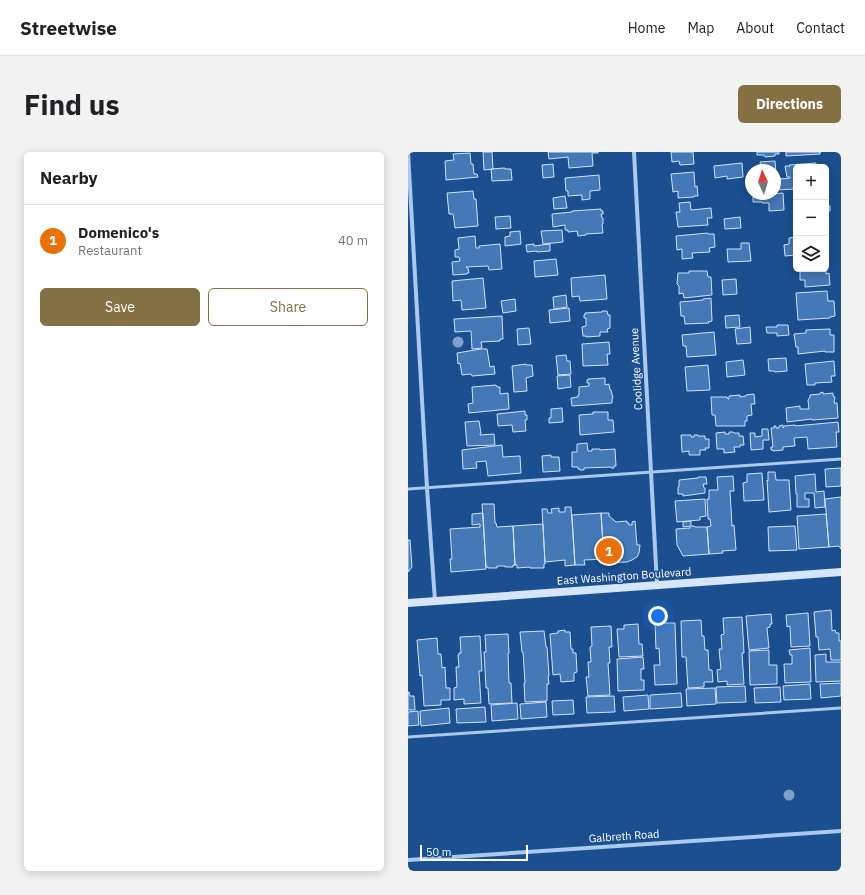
<!DOCTYPE html>
<html lang="en">
<head>
<meta charset="utf-8">
<style>
	:root { --surface:#fff; --page:#f2f2f2; --text:#202124; --muted:#757577; --line:#e0e0e0; --accent:#847042 }
	body { margin:0; font-family:"IBM Plex Sans",sans-serif; background:var(--page); color:var(--text) }
	.controls { position:absolute; right:12px; top:12px; display:grid; overflow:hidden; border-radius:6px; box-shadow:0 2px 10px #0003 }
	.controls button { width:36px; height:36px; display:grid; place-items:center; padding:0; border:0; border-bottom:1px solid var(--line); background:var(--surface); color:var(--text); font:20px sans-serif }
	.compass { position:absolute; left:337px; top:12px; width:36px; height:36px; border-radius:50%; background:var(--surface); box-shadow:0 2px 10px #0003; rotate:356deg }
	.scale { position:absolute; left:12px; bottom:10px; width:108px; box-sizing:border-box; padding-left:4px; border:2px solid #fff; border-top:0; font-size:11px; line-height:14px; white-space:nowrap; color:#fff; -webkit-text-stroke:3px #1b4f8f; paint-order:stroke }
	.you { position:absolute; left:250px; top:464px; width:14px; height:14px; margin:-10px; border:3px solid #fff; border-radius:50%; background:#1a73e8; box-shadow:0 0 0 6px #1a73e833 }
	.badge { display:grid; place-items:center; width:26px; height:26px; border-radius:50%; background:var(--accent); color:#fff; font-size:13px; font-weight:700 }
	.pin { position:absolute; translate:-50% -50%; border:2px solid #fff; box-shadow:0 1px 4px #0006 }
	.list { margin:0; padding:0; list-style:none }
	h2 { display:flex; justify-content:space-between; align-items:center; height:52px; margin:0; padding:0 16px; font-size:17px }
	h2 small { font-size:13px; font-weight:400; color:var(--muted) }
	.list li { display:grid; grid-template-columns:26px 1fr auto; gap:12px; align-items:center; box-sizing:border-box; height:72px; padding:0 16px; border-top:1px solid var(--line) }
	.list b { display:block; font-size:15px; white-space:nowrap }
	.list p { margin:0; font-size:13px; white-space:nowrap; color:var(--muted) }
	.list em { font-size:13px; font-style:normal; color:var(--muted) }
	.actions { display:flex; gap:8px; padding:12px 16px }
	.actions a { flex:1; padding:9px 0; border:1px solid var(--accent); border-radius:6px; text-align:center; font-size:14px; color:var(--accent) }
	.actions .main { background:var(--accent); color:#fff }
	.icon { flex:none; width:22px; height:22px; fill:none; stroke:currentColor; stroke-width:2; stroke-linecap:round; stroke-linejoin:round }
	.map { position:relative; flex:none; width:433px; height:719px; overflow:hidden; border-radius:6px }
	header { display:flex; align-items:center; gap:24px; box-sizing:border-box; height:56px; padding:0 20px; background:var(--surface); border-bottom:1px solid var(--line) }
	header strong { font-size:19px }
	nav { display:flex; gap:22px; margin-inline-start:auto; font-size:14px }
	.intro { display:flex; align-items:center; justify-content:space-between; box-sizing:border-box; height:96px; padding:0 24px }
	h1 { margin:0; font-size:28px }
	.button { padding:10px 18px; border-radius:6px; background:var(--accent); color:#fff; font-size:14px; font-weight:700 }
	main { display:flex; gap:24px; padding:0 24px }
	aside { flex:1; background:var(--surface); border-radius:6px; box-shadow:0 2px 10px #0003 }
	.map>svg:first-child { display:block }
	.building { fill:#4478b7; stroke:#cfe3fa }
	.lines { fill:none; stroke-linecap:round; stroke-linejoin:round }
	.lane { stroke:#a9c9ee; stroke-width:3 }
	.street { stroke:#a9c9ee; stroke-width:4 }
	.secondary { stroke:#d6e6fa; stroke-width:8 }
	.tree { fill:#7ea0ca }
	.labels { text-anchor:middle; dominant-baseline:central; stroke-width:3; stroke-linejoin:round; paint-order:stroke }
	.street-label { font-size:11px; fill:#fff; stroke:#1b4f8f }
</style>
</head>
<body>
<header>
<strong>Streetwise</strong>
<nav><a>Home</a><a>Map</a><a>About</a><a>Contact</a></nav>
</header>
<div class="intro"><h1>Find us</h1><a class="button">Directions</a></div>
<main>
<aside>
<h2>Nearby<small></small></h2>
<ul class="list">
<li><span class="badge" style="background:#e8710a">1</span><div><b>Domenico's</b><p>Restaurant</p></div><em>40 m</em></li>
</ul>
<div class="actions"><a class="main">Save</a><a>Share</a></div>
</aside>
<div class="map">
<svg width="433" height="719" viewBox="0 0 433 719">
	<rect width="100%" height="100%" fill="#1b4f8f"/>
	<path class="building" d="M75,0H84L85,17L76,18Z
		M140,0H190V1H184L185,14L161,16L160,5L141,7Z
		M263,0H285L286,12L272,13L271,9L264,10Z
		M349,0H371V2H367V4L357,5L356,3H349Z
		M378,0H413H412V2L378,4Z
		M62,1L63,12H65L66,22H69L70,25L38,28L37,9L46,8L45,2Z
		M367,9L368,21L367,18H350V14H353L352,10Z
		M334,11L335,25L319,27V24L307,26L306,14Z
		M408,11L409,15H388V37L367,38V27L373,26V27L382,26V25H379L377,14H382L381,13Z
		M145,12L146,25L135,26L134,13Z
		M97,16V17H103L104,28L84,29L83,17Z
		M286,20L287,35L289,34L290,44H286V45L270,46V39L265,40L263,22Z
		M191,23L192,38L182,39V47L174,48V43L160,44V39H158L157,26Z
		M65,39L66,47H68L70,74L47,76L45,62H41L39,41Z
		M375,41L376,58L361,59V51H354V50H345V45L353,44V43Z
		M157,44L159,56L146,57L145,46Z
		M282,50L283,58L303,56L304,66H299L300,73L270,75L268,60H272L271,51Z
		M418,54H422V59H418Z
		M193,57V59H195V62H193L194,66H195V72H194L195,81L178,82V83L170,84L169,79L160,80V78H157V73L145,75L144,62L164,60V59Z
		M102,64L103,76L88,77L87,65Z
		M332,65L333,76L317,77L316,67Z
		M154,78L155,90L135,92L133,79Z
		M112,79L113,92L97,94V85L102,84V80Z
		M300,81V82H306L307,95L301,96L302,100L284,101L285,106L274,107V97L269,98L268,84Z
		M67,84L68,96H71V94L92,92L94,117L81,118L80,114L58,115L60,116L61,121H59V122L45,123L44,110L52,109L51,105H47V98L51,97L50,86Z
		M388,85V103L377,104L376,93L381,92V86Z
		M418,90V91H420V100H418Z
		M333,91H341L343,109L320,110L319,97H333Z
		M126,92V94L142,92V99L129,100V99L119,100L118,93Z
		M148,107L150,123L127,125L126,109Z
		M398,117H418V122L421,121L422,133L397,135V128H392V119H398Z
		M281,119H299L300,125H303L304,143L276,146L275,141L271,142V134L269,132L270,121H281Z
		M197,123L199,147L172,149L171,144L164,145L163,126Z
		M75,126L78,156L54,158L53,148L45,149L44,129Z
		M328,127L329,142L315,143L314,128Z
		M419,139L420,149H426L427,164L422,165V166L390,168L388,141Z
		M158,143L159,155L146,157L145,145Z
		M303,146L304,169L300,170L301,171L277,172L276,164H273L272,150L295,148V147Z
		M107,147L108,159L95,161L93,149Z
		M161,156L162,169L142,171L141,158Z
		M194,159H199L200,163H202V176L199,177L200,180H192V184L178,185V184H175L174,175L178,174V166H176V163H177V161L194,160Z
		M331,163L332,175L318,176L317,164Z
		M94,164L95,187H92V189L73,190L74,196L64,197L63,179L47,180L46,167Z
		M369,173H380L381,183L369,184V181H359L358,175H369Z
		M342,175L343,191L329,192L327,177Z
		M121,176L123,192L110,193L109,177Z
		M422,177V183H426V200H417V199L390,202V195H388L386,182L398,181V178Z
		M306,180L308,203L279,205L278,194H275L274,183Z
		M201,190L202,202H199L200,213L175,214L174,192Z
		M73,197H79L82,215L86,214L87,222L64,224L63,222L54,223L52,211L50,212L49,201Z
		M158,203L159,209H162L163,222L150,223L148,204Z
		M378,206L379,219L367,220L366,219H361L360,207Z
		M335,208L337,223L319,225L318,210Z
		M426,209L427,224H423L424,230L407,231V233H399L397,212Z
		M118,212V213H124L125,224L118,226L119,239L106,240L104,214Z
		M300,213L302,238L279,239L277,215Z
		M162,223L163,235L150,237L149,224Z
		M197,226V233L201,232L202,238H203L205,246L204,247V251L164,254L163,246L170,245V243H171V235L181,234V231H179V228H180V227Z
		M88,233L89,235H92V242L100,241L101,257L61,261L60,252L65,251L64,235Z
		M415,240V242L425,241V244L427,245L426,251H429L430,266L404,268V267L379,270L378,256L392,254V257H401L400,248L402,245V243L412,242V241Z
		M346,242L347,252H343L344,263L339,264V269H337V274H308L307,263H304L303,245H319L320,247H321V244L332,243V245L338,244V243Z
		M154,256L155,270L141,271V266H143V257Z
		M117,259V263H119V268H117L118,279L105,280L104,273L90,274L89,262Z
		M185,260H200V268H205L206,280L172,283L171,263L185,262Z
		M71,269L73,281L72,282V283L86,282L87,293L59,294L57,270Z
		M430,270L431,280H428L429,295L400,297L399,285L386,286L387,294L375,295V298L365,299V298H363V295H365L363,276H366V274H368V276H371V274L375,273V276L376,275V274L387,273V274Z
		M354,277H360L361,288H355V297L343,298L342,281H347V285L354,284Z
		M317,280V282H321V280H325L326,281H331V284H335L336,293H332V295H326L327,300L316,301V297H309L308,281Z
		M273,283H283V285H286V283H290V284H297V287H301V296H297L298,298H292V303H281V299L274,300Z
		M179,291L180,299H184V297H192V298L207,297L208,314H206V316H203V315L176,316V318H172V317H170V315H164V300H169V292Z
		M94,293L95,305L112,304L113,321L80,324L78,309L68,310L69,316L55,317L54,298Z
		M143,303V305H151L152,319L135,320L134,304Z
		M433,316V334L418,335L417,317Z
		M360,320H367L368,328H381L383,358L361,360L359,328L360,329Z
		M354,321L356,348L336,349L335,331L339,330V322Z
		M407,322L408,340L416,339L417,355L407,356L406,341H397V347H401V355H389V342H388L387,324Z
		M325,324L326,339H322L324,374L326,373L328,398L314,399L315,401L301,402L299,375L303,374L302,367H300L299,347H301V338H310L309,325Z
		M290,325H298L299,332H295L296,336H297V341L275,344V342H270V335H271V328L290,326Z
		M433,345V397L431,394L421,395L417,347Z
		M297,347L298,364L292,365V368L269,370L267,349Z
		M74,352H86L87,371H88L89,375L105,374L107,413H105V415H97V414H89V416H80V415H78Z
		M157,355H163L167,413L157,414V408L137,410L134,357H139L140,361H144L143,357L151,356V360H157Z
		M75,361L78,417L43,420L42,407H44L42,377L72,375V372L64,373V362Z
		M193,361L196,407L176,408L177,413H167L164,363Z
		M193,361H201V364L208,370L219,369V371H221V373H224V370L227,369L229,393H232L231,401L229,405L224,408L219,410L196,411Z
		M418,362L421,395L391,397L389,364Z
		M283,369V374H286L287,375H299L301,402L275,404L269,393L268,377L282,376V374L275,375V370Z
		M135,372L137,412H136V416H122V415L109,416V413H107L105,374Z
		M387,374L389,398L361,399L360,375Z
		M0,388H2L4,415L0,420Z
		M423,458L424,479L427,478L428,481H431V489H433V508H423L422,497L411,498L410,485H408L406,460Z
		M400,461L402,494L383,495L382,474L379,475L378,463Z
		M363,462L364,472H362V475L359,476L361,496L341,498L338,464Z
		M334,465L336,501H334L336,532L319,533V529L310,530L309,518L313,517L311,497H314L313,483L316,482L315,466Z
		M293,468L294,484H296L297,498H300L301,518H304L305,530H296V535L280,536L278,505H274L273,469Z
		M247,471H267L269,532L247,533L246,513H252L251,496L248,497Z
		M230,472L231,492H234L235,504L211,505L209,477H216V473Z
		M203,474L204,495H201L202,511H200L202,543L180,544L178,525H181L180,510H183L182,495L184,494L183,475Z
		M157,478V480H162L163,497H165V501H168L169,520L166,521V529L153,530L152,522L145,523L142,482L150,481V479Z
		M136,479L138,495H139L141,524H140L141,532H139V549L117,550L116,531H117L115,500H114L112,480Z
		M100,482L101,501H100L101,531H103L104,551L81,552L80,536H78L76,500H78L77,483Z
		M72,484L74,519H71L73,551L56,552V547L46,548V536L49,535L48,515H51L50,503H51V501H53L52,485Z
		M29,486L30,502H33L34,516L37,515L38,536H42V548H33V553L16,554L14,523L12,524L9,488Z
		M402,496L403,530L377,531L376,512H384V503H382L381,498Z
		M361,498V513H369V532L342,533L341,499Z
		M418,502V510H433V529L408,530L407,503Z
		M235,505L236,517H233V528H236V538L210,539L209,507Z
		M433,531V544L413,546L412,532Z
		M402,532L403,547L376,548L375,534Z
		M337,534L338,550L309,551L308,535Z
		M372,535L373,550L347,551L346,536Z
		M307,536L308,552L279,554L278,537Z
		M0,540H1L2,544H6L7,558H0Z
		M273,541L274,555L242,557V543Z
		M240,543L241,557L216,559L215,545Z
		M206,544L207,560L179,561L178,545Z
		M165,548L166,562L145,563L144,549Z
		M138,550L139,565L113,567L112,552Z
		M109,551L110,567L84,569L83,553Z
		M77,555L78,570L49,571L48,557Z
		M41,556L42,571L13,574L12,559Z
		M10,559L11,573L0,574V560Z"/>
	<g class="lines">
		<path class="lane" d="M0,337L433,307
			M0,585L433,556"/>
		<path class="street" d="M0,0L19,336L27,449
			M226,0L249,433
			M0,708L433,679"/>
		<path class="secondary" d="M0,451L433,420"/>
	</g>
	<g class="tree">
		<circle cx="50" cy="190" r="5.5"/>
		<circle cx="381" cy="643" r="5.5"/>
	</g>
	<g class="labels">
		<g class="street-label">
			<text transform="translate(228 217) rotate(-93)">Coolidge Avenue</text>
			<text transform="translate(216 424) rotate(-4)">East Washington Boulevard</text>
			<text transform="translate(216 684) rotate(-4)">Galbreth Road</text>
		</g>
	</g>
</svg>
<div class="controls">
<button>+</button>
<button>−</button>
<button><svg class="icon" aria-label="layers" viewBox="0 0 24 24"><path d="M12 4l9 5-9 5-9-5zM3 14l9 5 9-5"/></svg></button>
</div>
<svg class="compass" viewBox="-18 -18 36 36"><path d="M0-13l5 13h-10z" fill="#e53935"/><path d="M0 13l5-13h-10z" fill="#757577"/></svg>
<div class="scale">50 m</div>
<div class="you"></div>
<div class="pin badge" style="left:201px;top:399px;background:#e8710a">1</div>
</div>
</main>
</body>
</html>
